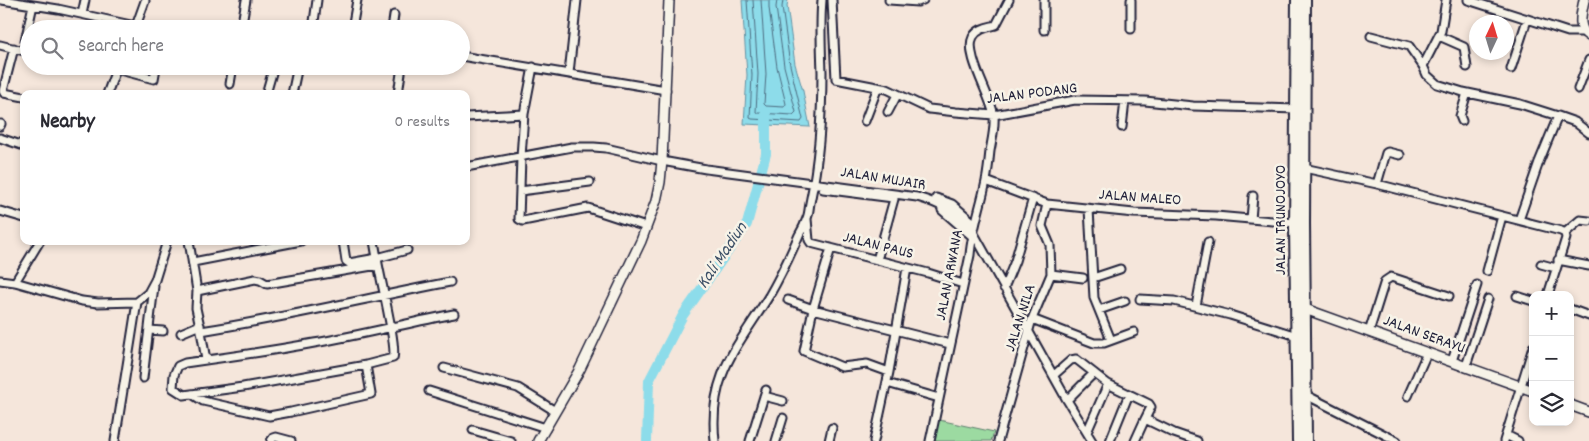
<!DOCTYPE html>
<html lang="en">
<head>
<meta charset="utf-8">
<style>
	:root { --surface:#fff; --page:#f2f2f3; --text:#2b2b33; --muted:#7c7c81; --line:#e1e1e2 }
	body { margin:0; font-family:Dekko,sans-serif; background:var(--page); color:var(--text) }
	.controls { position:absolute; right:15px; bottom:15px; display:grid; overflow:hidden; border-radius:10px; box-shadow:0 2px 8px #0003 }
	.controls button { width:45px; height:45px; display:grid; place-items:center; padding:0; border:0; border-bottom:1px solid var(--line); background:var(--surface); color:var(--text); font:25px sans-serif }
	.compass { position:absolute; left:1469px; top:15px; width:45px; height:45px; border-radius:50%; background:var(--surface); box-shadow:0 2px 8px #0003; rotate:4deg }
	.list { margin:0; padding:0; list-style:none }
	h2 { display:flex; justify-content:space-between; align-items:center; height:65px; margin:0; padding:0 20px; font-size:21px }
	h2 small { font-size:16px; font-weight:400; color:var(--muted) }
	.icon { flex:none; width:28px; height:28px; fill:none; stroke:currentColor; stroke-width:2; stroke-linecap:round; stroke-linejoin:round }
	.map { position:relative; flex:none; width:1589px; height:441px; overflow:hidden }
	.search { position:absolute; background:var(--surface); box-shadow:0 2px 8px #0003; left:20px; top:20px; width:450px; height:55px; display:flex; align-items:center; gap:12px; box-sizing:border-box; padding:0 18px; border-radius:28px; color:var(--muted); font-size:19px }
	.panel { position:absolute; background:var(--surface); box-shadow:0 2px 8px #0003; left:20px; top:90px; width:450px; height:155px; border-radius:10px }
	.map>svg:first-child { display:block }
	.green { fill:#9cdaa1; stroke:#5f7e6e }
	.water { fill:#8ddcea; stroke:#6292a4 }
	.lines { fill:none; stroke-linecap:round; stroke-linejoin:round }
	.shore { stroke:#4d6c81; stroke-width:1 }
	.river { stroke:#8ddcea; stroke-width:10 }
	.minor-casing { stroke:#22223b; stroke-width:11 }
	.major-casing { stroke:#22223b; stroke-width:12 }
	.highway-casing { stroke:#22223b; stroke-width:14 }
	.minor { stroke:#f7f3e8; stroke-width:7 }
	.major { stroke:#f7f3e8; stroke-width:9 }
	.highway { stroke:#f7f3e8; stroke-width:10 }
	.labels { text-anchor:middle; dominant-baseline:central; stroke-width:5; stroke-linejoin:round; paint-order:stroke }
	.street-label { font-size:16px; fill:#22223b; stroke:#f7f3e8 }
	.water-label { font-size:18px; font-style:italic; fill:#3d5067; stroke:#f7f3e8 }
</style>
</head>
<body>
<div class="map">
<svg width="1589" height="441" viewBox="0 0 1589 441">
	<rect width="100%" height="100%" fill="#f5e6db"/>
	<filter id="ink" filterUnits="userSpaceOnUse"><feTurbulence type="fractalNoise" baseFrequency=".02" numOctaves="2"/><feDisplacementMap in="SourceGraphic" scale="10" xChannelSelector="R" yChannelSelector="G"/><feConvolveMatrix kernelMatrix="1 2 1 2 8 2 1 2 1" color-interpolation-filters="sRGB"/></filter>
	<g filter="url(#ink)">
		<path class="green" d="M939,420L994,432L991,441H934Z"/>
		<path class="water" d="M742,0H788L787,6L795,64L803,91L810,127L744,124L747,75Z"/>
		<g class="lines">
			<path class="shore" d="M747,0L752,75L750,118L752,119L801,122L803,119L790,65L782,7L783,0
				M753,0L758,74L756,112L758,113L793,115L796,112L784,66L776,7L777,0
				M761,0L766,74L764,104L766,106L784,107L786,104L777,67L769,8V0"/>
			<path class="river" d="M647,441L649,381L683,315L747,224L766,154V113"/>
			<g class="minor-casing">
				<path id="minor" d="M2,0L58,9L131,25L155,29
					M832,0L836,79L887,89L929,109L956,112L994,115L1075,100L1145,101L1193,106L1297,109
					M889,0L918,2L923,0
					M1044,0V30
					M1446,0L1441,31L1423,66L1427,75L1437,84L1463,92L1520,104L1558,116L1575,122L1589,133
					M1468,0L1568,32H1583
					M82,14L85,0
					M136,26L145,1
					M241,29L246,0
					M313,29L317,0
					M352,29L357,0
					M392,29L394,15
					M1131,29V0
					M1371,36L1409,46L1423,66
					M1439,36L1464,47L1467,67
					M25,41L33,5
					M0,45L28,52
					M14,48L3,91L4,93L24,97
					M461,56L666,90
					M533,67L524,114L521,157L519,219L523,221L588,208L646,227
					M116,69L154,79L156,68L159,66
					M1511,69L1527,20
					M569,73L577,0
					M230,84L233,66
					M1578,89L1589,60
					M107,94L117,67
					M266,94L274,66
					M292,94L298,66
					M398,94L402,66
					M888,112L897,95
					M466,117L524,114
					M865,121L878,87
					M1462,121L1460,116L1467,93
					M0,126L1,124
					M1122,127L1125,101
					M0,138L24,146
					M466,167L572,147H594L606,148L662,161L706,169L917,197C945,205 953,212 973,232L1067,400L1092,441
					M1304,168L1377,184L1561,231L1565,233L1566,238L1548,295
					M986,181L1047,204L1134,213L1216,216L1296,223
					M1377,184L1386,153L1388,152L1400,155
					M823,189L893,198
					M520,191L590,182
					M936,198L952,204L975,224
					M1089,209L1094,298L1111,340
					M942,210L972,236
					M0,211L24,218
					M807,219L809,240L811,243L928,273L963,284
					M1251,219L1253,196
					M1519,220L1539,162L1558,116
					M1565,233L1580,220L1589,221
					M189,241L197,291L196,308L201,331
					M343,241L346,261L349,263L377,258C379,274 398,348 393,358L366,365L243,387L184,395L173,388L174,375L178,366L185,363C228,357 271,351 314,343C361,335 407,323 454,314
					M374,241L377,258L407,250
					M831,248L813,309L950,344
					M877,260L894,199
					M1558,260L1589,266
					M193,262L301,241
					M1541,264L1556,268
					M1487,271L1502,216
					M1051,274L1083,278
					M1093,278L1120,269
					M0,280L15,282L82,301L98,303L137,302L148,293L155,280L167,241
					M15,282L40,241
					M1004,288L1015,261L1033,198
					M197,291L255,279L260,280L267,284L378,265
					M1517,296L1533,301
					M1140,299L1174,301L1230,315L1297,336
					M788,300L813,309L804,351L842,367L867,364L889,372
					M1196,306L1208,242
					M1570,309L1589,316
					M1099,310L1125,301
					M1032,319L1094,343H1104L1134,332
					M149,330L163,331
					M1369,332L1385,281L1391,277L1449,296
					M181,333L200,325
					M206,360L201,331C285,318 367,298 450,282
					M1452,361L1477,285
					M1466,366L1488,299
					M444,368L518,388L555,411
					M1054,375L1071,360L1076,359L1108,384L1149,404L1151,407L1145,419L1174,433L1197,441
					M143,378L154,286
					M887,383L939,398
					M429,391L546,428
					M192,394L203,401L269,416L291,412L371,394L366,365
					M1306,395L1397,441
					M764,396L783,401
					M1408,396L1427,353
					M1067,400L1094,373
					M473,430L511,441
					M1087,432L1108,384
					M1506,435L1518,441
					M115,441L137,302
					M271,441L273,438L276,437L291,441
					M715,441C708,375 737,348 769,296C780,277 790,256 799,235C802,230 805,224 807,218C809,214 809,208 810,203C819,160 822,116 822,72C821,48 820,24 822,0
					M750,441L766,390
					M776,441L783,418
					M829,441L832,428
					M874,441L889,372L907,268
					M930,441L970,255C972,230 981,206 986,181C988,171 989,161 990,151C992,140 995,128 994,116C991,96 964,54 973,37C978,28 989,27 996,25L1009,0
					M998,441L1032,319L1051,274L1050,245L1042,226L1047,204
					M1110,441L1129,394
					M1135,441L1145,419
					M1504,441L1533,347"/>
			</g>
			<g class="major-casing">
				<path id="major" d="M1584,0C1582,12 1576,28 1589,36
					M1305,309L1533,391
					M1570,405L1589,412
					M538,441L580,369L641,241L656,201L660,182L662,161L669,0"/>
			</g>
			<g class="highway-casing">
				<path id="highway" d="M1297,0L1295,228L1298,441
					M1305,0L1304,223L1306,441"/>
			</g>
			<use href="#minor" class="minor"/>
			<use href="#major" class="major"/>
			<use href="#highway" class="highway"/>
		</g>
	</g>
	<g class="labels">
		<g class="street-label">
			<text transform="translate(1032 94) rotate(-7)">JALAN PODANG</text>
			<text transform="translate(883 179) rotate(9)">JALAN MUJAIR</text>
			<text transform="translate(1140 198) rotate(4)">JALAN MALEO</text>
			<text transform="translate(1281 220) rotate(-90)">JALAN TRUNOJOYO</text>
			<text transform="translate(878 246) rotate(14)">JALAN PAUS</text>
			<text transform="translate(950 275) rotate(-79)">JALAN ARWANA</text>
			<text transform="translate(1021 318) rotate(-72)">JALAN NILA</text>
			<text transform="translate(1424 335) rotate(20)">JALAN SERAYU</text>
		</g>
		<g class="water-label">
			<text transform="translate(723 256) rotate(-56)">Kali Madiun</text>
		</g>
	</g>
</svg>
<div class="controls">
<button>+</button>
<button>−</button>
<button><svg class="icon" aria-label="layers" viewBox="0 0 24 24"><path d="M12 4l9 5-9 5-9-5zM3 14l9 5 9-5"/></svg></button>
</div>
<svg class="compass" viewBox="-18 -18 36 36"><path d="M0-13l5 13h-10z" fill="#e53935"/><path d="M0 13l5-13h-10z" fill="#7c7c81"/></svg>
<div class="search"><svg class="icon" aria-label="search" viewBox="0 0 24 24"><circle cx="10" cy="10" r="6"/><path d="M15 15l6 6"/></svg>Search here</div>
<section class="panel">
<h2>Nearby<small>0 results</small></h2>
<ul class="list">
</ul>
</section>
</div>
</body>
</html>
